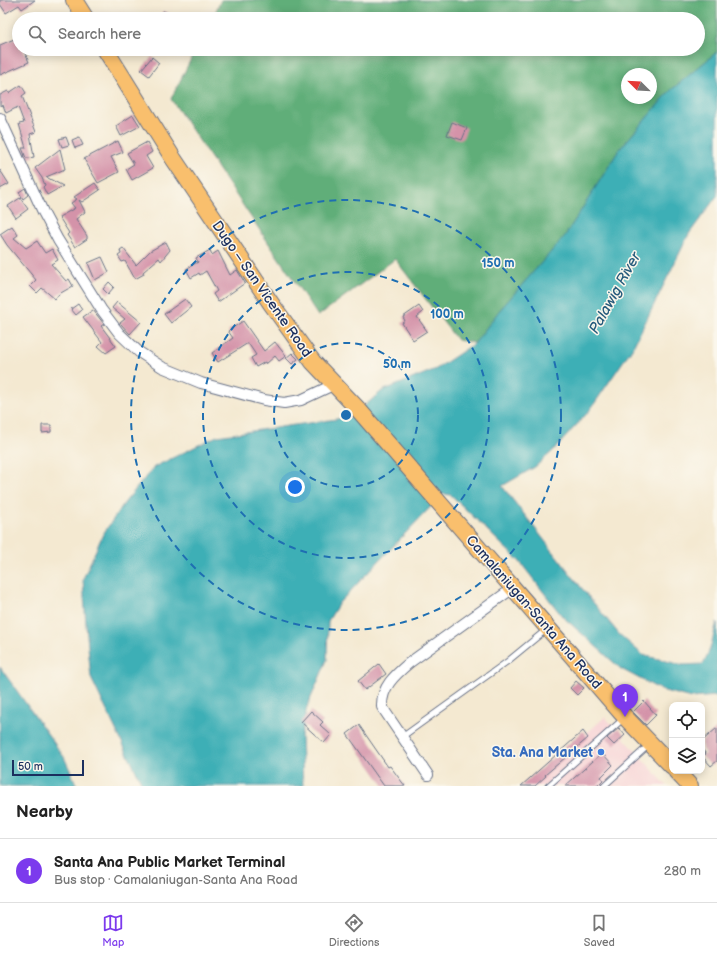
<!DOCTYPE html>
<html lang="en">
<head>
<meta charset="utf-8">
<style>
	:root { --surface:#fff; --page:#f6f6f6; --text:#222; --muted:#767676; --line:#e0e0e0; --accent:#7c3aed }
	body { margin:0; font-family:"Balsamiq Sans",sans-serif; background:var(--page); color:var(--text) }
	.controls { position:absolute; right:12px; bottom:12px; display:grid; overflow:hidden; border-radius:8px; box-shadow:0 2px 10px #0003 }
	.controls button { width:36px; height:36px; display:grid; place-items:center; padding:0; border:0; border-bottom:1px solid var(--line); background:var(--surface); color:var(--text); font:20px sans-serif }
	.compass { position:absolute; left:621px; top:68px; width:36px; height:36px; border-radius:50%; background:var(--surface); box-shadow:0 2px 10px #0003; rotate:294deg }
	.scale { position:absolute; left:12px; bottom:10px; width:72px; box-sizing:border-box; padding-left:4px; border:2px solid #1b2f5e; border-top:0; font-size:11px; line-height:14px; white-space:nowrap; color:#1b2f5e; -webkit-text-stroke:3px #fbf7ec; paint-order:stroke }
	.you { position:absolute; left:295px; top:487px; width:14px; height:14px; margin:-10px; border:3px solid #fff; border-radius:50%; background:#1a73e8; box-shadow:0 0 0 6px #1a73e833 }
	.badge { display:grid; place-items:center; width:26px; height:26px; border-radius:50%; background:var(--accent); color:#fff; font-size:13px; font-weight:700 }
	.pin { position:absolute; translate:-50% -33px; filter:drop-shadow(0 1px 2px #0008) }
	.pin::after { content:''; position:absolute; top:21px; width:14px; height:12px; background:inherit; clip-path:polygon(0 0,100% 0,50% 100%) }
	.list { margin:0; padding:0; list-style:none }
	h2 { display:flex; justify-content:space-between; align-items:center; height:52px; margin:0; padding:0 16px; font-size:17px }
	h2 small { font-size:13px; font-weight:400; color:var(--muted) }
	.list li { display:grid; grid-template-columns:26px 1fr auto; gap:12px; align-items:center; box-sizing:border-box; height:64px; padding:0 16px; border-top:1px solid var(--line) }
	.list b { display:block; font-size:15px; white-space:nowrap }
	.list p { margin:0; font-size:13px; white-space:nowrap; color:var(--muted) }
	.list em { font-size:13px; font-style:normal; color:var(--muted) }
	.icon { flex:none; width:22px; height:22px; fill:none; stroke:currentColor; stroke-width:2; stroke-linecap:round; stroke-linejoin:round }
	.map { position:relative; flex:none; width:717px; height:786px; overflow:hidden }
	.search { position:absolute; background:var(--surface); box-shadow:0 2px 10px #0003; left:12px; right:12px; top:12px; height:44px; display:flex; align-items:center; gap:10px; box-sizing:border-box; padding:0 14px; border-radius:22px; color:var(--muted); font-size:15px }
	.sheet { height:116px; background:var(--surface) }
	nav { display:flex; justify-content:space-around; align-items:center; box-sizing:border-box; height:56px; border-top:1px solid var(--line); background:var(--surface); font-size:11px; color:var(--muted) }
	nav a { display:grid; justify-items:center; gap:2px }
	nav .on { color:var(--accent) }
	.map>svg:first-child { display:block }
	.built { fill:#f7cfd3 }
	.forest { fill:#60ae79; stroke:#3e6e6c; fill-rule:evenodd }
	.water { fill:#3eafb6; stroke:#2c6f8a }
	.building { fill:#d493a9 }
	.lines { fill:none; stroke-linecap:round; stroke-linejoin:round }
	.service-casing { stroke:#677086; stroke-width:7 }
	.minor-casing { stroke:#677086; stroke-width:12 }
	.primary-casing { stroke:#677086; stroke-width:18 }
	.service { stroke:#fff; stroke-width:5 }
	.minor { stroke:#fff; stroke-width:10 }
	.primary { stroke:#f9bf6d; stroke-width:16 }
	.ring { fill:none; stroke:#1f6fb2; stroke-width:2; stroke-dasharray:7 5 }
	.shop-dot { fill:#3f7fe0; stroke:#fbf7ec; stroke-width:1.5 }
	.labels { text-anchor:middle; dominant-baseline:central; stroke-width:3; stroke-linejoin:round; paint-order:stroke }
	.street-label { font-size:14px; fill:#1b2f5e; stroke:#fbf7ec }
	.shop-label { font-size:14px; font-weight:bold; fill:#366cbe; stroke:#fbf7ec; text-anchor:end }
	.water-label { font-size:15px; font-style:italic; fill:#275c7d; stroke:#fbf7ec }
	.centre { fill:#1f6fb2; stroke:#fbf7ec; stroke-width:2 }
	.ring-label { font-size:12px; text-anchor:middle; font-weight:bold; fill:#1f6fb2; stroke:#fbf7ec; stroke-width:3; stroke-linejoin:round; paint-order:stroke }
</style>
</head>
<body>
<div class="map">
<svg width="717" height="786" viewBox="0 0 717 786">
	<rect width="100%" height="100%" fill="#fbf7ec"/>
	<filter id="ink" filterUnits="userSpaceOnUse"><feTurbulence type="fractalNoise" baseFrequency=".025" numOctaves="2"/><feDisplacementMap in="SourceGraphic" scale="8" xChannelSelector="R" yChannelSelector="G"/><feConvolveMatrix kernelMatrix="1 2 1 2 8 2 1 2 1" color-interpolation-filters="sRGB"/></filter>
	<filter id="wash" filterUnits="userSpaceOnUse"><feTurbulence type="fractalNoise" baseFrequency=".012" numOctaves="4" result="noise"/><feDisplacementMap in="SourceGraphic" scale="16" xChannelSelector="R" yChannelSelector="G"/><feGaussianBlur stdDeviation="0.9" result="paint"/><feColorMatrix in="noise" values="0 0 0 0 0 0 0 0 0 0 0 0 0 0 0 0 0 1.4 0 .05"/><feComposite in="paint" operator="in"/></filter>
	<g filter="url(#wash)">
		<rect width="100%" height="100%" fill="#f4e9d1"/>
		<path class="built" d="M605,717L667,786H527Z"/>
		<path class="forest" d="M221,0H717V52L670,91L619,150L565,236L499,311L475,343L457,340L395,259L318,316L171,99L196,49H698V19H212ZM627,74H651V98H627Z"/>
		<path class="water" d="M717,52V196L689,234L633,347L590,410L554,450L535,467L502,486L584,591L619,634L643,655L682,665L703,664L710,649L717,622V696L691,698L661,690L621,669L562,616L520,562L451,495L443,494L339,603L328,621L327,660L307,707L301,736L303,786H143L91,678L86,625L83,579L103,534L125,502L154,467L217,436L351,417L382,391L436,369L475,343L499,311L565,236L619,150L670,91Z
			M0,667L64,757L77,786H0Z"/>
		<g id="blocks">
			<path class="building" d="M0,0H35L22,9L19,5L6,13L0,4Z
				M163,11L183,19H160Z
				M19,37V49H23L29,62L0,75V45Z
				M152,57L159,63L149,76L141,70Z
				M21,85L26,93L22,96L36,132L30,134L34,157L29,158H26L22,148H26L19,124L24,123L18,107L6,113L3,105L0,106V95L8,91L9,93Z
				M133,115L140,126L121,136L116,126Z
				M452,122L467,128L462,140L447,135Z
				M66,137L69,145L62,147L59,139Z
				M79,137L83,145L75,148L72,140Z
				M118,141L123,152L111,157L119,172L98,183L84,159Z
				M147,142L152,152L146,156L153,168L132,180L126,169L134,164L127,153Z
				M60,149L65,169L46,177L63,186L47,195L43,187L45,185L42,178L35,168Z
				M0,170L9,184L0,189Z
				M95,183L100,190L82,202L79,200L85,212L76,219L87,236V239L75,247L67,235L69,233L59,217L75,208L71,203L77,199L74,197Z
				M25,188L28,195L23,199L19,192Z
				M20,198L28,209L16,218L8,206Z
				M12,226L18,235L14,238L26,248L37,241L45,253L52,249L58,260L51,264L66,281L69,279L73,286L59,294L55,299L42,288L37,293L30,286L36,280L7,245L0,234Z
				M166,242L170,250L161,261L159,258L143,272L144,274L135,279L125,261L122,262L118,256L121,254L120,250L123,248L136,265L150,251Z
				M210,250L212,255L218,251L230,275L237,270L245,283L218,302L213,294L217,291L206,271L200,275L199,273L191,278L186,269L198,262L196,258Z
				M102,257L109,272L95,280L88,263Z
				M109,282L114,287L108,294L103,289Z
				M185,299L191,307L171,323L164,314Z
				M117,302L141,322L130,334L120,323L125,319L112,308Z
				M78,304L82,310L76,315L71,309Z
				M419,306L423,312L417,317L427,331L413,340L402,323L405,321L403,317Z
				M93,310L104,324L101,326L116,346L106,353L98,346L102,342L83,317Z
				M243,321L264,351L275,342L286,356L279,361L275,356L266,364L265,362L256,367L251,358L256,355L248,343L218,362L212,353L233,338L228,331Z
				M292,353L298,359L292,364L286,358Z
				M42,425H51V432L42,433Z
				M379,664L386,674L365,690L358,681Z
				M576,681L584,688L577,695L570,688Z
				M644,701L656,715L646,725L633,712Z
				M311,711L323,722L320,725L331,735L324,743L301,722Z
				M359,725L388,767L390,766L405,786H384L347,734Z
				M619,728L625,735L614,745L607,738Z
				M717,728V761L711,766L702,756L706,754L702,749V741Z
				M583,731L588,738L545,775L546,776L535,786H521Z
				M602,753L613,765L601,777L603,780L597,786H565Z"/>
		</g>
	</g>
	<g filter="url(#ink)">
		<use href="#blocks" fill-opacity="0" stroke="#677086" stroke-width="1"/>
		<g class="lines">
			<g class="service-casing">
				<path id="service" d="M402,737L508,661L547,629
					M548,786L623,719
					M604,786L649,745"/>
			</g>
			<g class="minor-casing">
				<path id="minor" d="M0,118L43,212L58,240L101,309L119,333L139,352L162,367L201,383L264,400L284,403L301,400L335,384
					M428,775L382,707C381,687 395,675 409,663L513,588"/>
			</g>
			<g class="primary-casing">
				<path id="primary" d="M74,0L86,19
					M105,49L173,158L270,302L313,362L357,408L625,717L672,766
					M676,771L690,786"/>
			</g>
			<use href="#service" class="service"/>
			<use href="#minor" class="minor"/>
			<use href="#primary" class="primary"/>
		</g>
	</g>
	<g class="ring">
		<circle cx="346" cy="415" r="72"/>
		<circle cx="346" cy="415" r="143"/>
		<circle cx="346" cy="415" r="215"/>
	</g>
	<circle class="shop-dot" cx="601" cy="752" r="4"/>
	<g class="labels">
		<g class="street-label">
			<text transform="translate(262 289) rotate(55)">Dugo – San Vicente Road</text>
			<text transform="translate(534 612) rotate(49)">Camalaniugan-Santa Ana Road</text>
		</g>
		<g class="shop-label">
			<text x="593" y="752">Sta. Ana Market</text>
		</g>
		<g class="water-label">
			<text transform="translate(615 293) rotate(-61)">Palawig River</text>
		</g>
	</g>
	<circle cx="346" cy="415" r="6" class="centre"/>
	<g class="ring-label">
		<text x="498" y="267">150 m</text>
		<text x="447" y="318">100 m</text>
		<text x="397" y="368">50 m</text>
	</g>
</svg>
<div class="controls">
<button><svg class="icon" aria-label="locate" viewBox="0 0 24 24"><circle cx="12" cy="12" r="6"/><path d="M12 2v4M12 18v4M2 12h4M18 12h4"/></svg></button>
<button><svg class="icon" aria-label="layers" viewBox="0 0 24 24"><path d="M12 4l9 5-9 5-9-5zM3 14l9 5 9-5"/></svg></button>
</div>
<svg class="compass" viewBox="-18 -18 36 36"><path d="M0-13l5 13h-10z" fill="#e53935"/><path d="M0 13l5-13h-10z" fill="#767676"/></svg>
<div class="scale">50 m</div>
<div class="you"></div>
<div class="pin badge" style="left:625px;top:717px">1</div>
<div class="search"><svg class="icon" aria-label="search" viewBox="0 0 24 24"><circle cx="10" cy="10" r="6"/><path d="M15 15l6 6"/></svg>Search here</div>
</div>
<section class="sheet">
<h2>Nearby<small></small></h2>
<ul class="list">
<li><span class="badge">1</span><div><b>Santa Ana Public Market Terminal</b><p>Bus stop · Camalaniugan-Santa Ana Road</p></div><em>280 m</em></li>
</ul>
</section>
<nav>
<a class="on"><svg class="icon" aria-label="map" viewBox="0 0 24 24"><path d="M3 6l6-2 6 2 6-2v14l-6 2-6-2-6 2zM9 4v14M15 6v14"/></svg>Map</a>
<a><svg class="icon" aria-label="directions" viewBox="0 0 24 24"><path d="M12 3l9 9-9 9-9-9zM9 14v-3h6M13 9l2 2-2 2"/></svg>Directions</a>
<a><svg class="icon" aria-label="saved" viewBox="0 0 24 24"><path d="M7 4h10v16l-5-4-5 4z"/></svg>Saved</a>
</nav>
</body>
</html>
